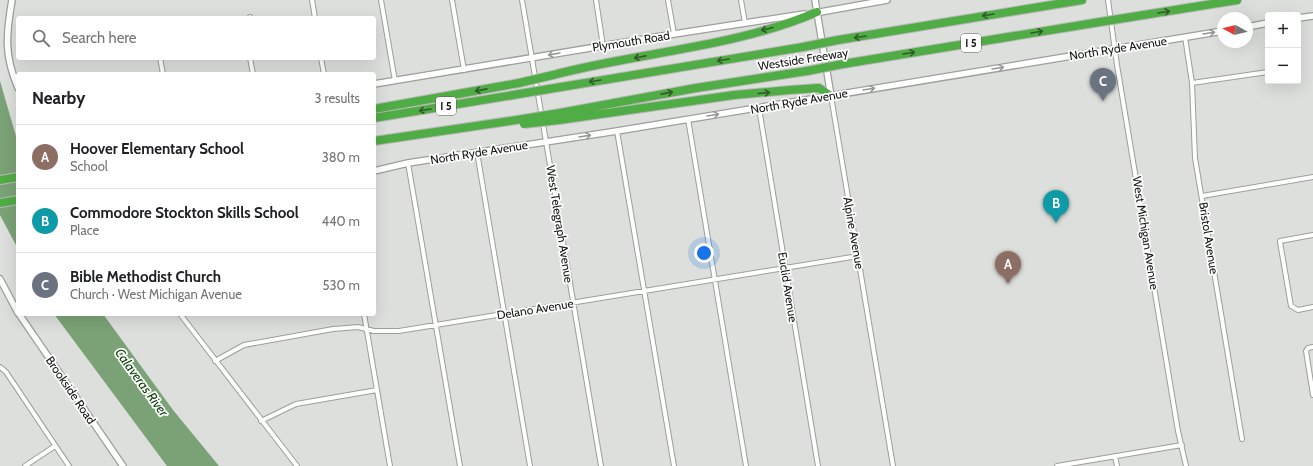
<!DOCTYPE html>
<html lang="en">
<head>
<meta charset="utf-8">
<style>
	:root { --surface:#fff; --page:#f2f2f2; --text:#202124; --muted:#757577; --line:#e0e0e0; --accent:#237118 }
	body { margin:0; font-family:Cabin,sans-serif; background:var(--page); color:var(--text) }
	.controls { position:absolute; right:12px; top:12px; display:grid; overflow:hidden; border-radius:4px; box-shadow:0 4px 16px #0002 }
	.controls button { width:36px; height:36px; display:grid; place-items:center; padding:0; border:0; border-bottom:1px solid var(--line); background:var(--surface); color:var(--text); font:20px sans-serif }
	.compass { position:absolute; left:1217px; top:12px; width:36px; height:36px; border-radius:50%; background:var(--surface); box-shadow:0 4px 16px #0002; rotate:278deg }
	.you { position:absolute; left:704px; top:253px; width:14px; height:14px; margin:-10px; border:3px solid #fff; border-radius:50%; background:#1a73e8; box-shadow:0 0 0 6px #1a73e833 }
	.badge { display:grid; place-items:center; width:26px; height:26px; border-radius:50%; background:var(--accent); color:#fff; font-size:13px; font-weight:700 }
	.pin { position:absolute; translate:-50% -33px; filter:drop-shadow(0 1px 2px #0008) }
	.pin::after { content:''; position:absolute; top:21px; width:14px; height:12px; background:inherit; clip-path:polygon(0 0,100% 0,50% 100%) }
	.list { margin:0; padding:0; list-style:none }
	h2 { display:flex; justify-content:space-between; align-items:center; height:52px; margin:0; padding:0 16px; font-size:17px }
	h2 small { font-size:13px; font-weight:400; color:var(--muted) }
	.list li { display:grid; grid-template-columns:26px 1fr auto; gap:12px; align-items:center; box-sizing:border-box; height:64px; padding:0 16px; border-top:1px solid var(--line) }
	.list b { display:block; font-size:15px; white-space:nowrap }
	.list p { margin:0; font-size:13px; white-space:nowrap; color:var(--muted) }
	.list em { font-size:13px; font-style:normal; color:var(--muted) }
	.icon { flex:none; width:22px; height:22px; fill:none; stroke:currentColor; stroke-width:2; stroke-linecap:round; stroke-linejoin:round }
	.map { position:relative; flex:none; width:1313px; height:466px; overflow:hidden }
	.search { position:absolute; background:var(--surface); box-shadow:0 4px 16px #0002; left:16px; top:16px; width:360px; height:44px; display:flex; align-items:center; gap:10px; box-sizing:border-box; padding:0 14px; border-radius:4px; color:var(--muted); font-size:15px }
	.panel { position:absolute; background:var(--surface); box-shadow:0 4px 16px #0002; left:16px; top:72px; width:360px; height:244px; border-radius:4px }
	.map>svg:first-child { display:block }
	.water { fill:#7ba276 }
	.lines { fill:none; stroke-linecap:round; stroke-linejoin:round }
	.minor-casing { stroke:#9d9f9c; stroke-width:6 }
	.tertiary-casing { stroke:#9d9f9c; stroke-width:8 }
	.motorway-casing { stroke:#b9b9b9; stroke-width:10 }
	.minor { stroke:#fff; stroke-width:4 }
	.tertiary { stroke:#fff; stroke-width:5.5 }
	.motorway { stroke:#50ac44; stroke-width:8 }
	.motorway-bridge-casing { stroke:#b9b9b9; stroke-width:10; stroke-linecap:butt }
	.motorway-bridge { stroke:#50ac44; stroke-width:8 }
	.oneway { stroke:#305a2a }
	.oneway2 { stroke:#969696 }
	.labels { text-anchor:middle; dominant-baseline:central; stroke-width:3.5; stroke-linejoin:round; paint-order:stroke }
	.shield { fill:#fff; stroke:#5b5c5b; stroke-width:1 }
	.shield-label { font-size:11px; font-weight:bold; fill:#151615 }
	.street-label { font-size:12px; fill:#151615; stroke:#fff }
	.water-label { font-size:13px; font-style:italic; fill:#0c4304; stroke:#fff }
</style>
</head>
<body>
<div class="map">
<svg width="1313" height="466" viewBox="0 0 1313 466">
	<rect width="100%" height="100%" fill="#dcdfdc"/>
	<path class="water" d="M0,81L18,143V249L0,215Z
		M54,314H103L173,410L219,466H167Z"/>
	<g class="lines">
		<g class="minor-casing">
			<path id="minor" d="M312,0L315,18
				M381,0L395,81
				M452,0L464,70
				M522,0L601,466
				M596,0L603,46
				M668,0L674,34
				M741,0L745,23
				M1108,0L1117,65L1178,431L1186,466
				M250,18V17
				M1185,37L1192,83L1195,158L1242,439
				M160,58L163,74
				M250,58L253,74
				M321,58L324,74
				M1192,83L1268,72
				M831,96L893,466
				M759,108L818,466
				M688,119L746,466
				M617,131L674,466
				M477,152L530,466
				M408,163L460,466
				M1202,196L1313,177
				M1313,235L1280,241V242L1291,306L1298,310L1313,307
				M180,314L297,466
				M364,314L390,466
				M1313,347L1308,348L1306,351L1313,395
				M215,361L244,345L333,329L358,327L374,331H399L858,256
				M0,367L6,372L69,466
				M261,421L296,404L377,390
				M1115,456L1117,466
				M25,466L55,446
				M1057,466L1182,445"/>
		</g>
		<g class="tertiary-casing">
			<path id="tertiary" d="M12,0C6,35 4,55 18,88
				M815,0L831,96
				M815,13L887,0
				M1298,18L1313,16
				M1247,27L1268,23
				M374,84L674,34L804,14
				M374,171L408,163L617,131L1223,31
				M0,279L18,313
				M19,314L123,466"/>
		</g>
		<g class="motorway-casing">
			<path id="motorway" d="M1125,18L1237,0
				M838,40L1082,0
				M843,64L1100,22
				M553,75C640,52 733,48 817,12
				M549,89L803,47
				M374,109L519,83
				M560,113L696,88L807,71
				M374,118L519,94
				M559,120L734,95L790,90L819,88L831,96
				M374,141L523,119
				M0,180L18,177
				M0,203L18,200"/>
		</g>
		<use href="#minor" class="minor"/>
		<use href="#tertiary" class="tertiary"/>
		<use href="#motorway" class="motorway"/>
		<g class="motorway-bridge-casing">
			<path id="motorway-bridge" d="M1100,22L1125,18
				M803,47L838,40
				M807,71L843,64
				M519,83L553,75
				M519,94L549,89
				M523,119L560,113
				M524,124L559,120"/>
		</g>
		<use href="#motorway-bridge" class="motorway-bridge"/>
	</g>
	<defs><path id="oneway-shaft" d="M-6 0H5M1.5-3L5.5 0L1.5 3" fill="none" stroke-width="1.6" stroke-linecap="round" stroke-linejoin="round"/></defs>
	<g class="oneway">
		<use href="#oneway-shaft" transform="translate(1164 12) rotate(-9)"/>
		<use href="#oneway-shaft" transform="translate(988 15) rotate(171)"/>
		<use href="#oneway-shaft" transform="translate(767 29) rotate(166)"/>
		<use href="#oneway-shaft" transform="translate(1037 32) rotate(-9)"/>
		<use href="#oneway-shaft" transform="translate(860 37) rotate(171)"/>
		<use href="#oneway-shaft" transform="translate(909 53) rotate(-9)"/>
		<use href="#oneway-shaft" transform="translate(640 57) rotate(169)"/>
		<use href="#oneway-shaft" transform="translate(723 60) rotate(171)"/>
		<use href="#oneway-shaft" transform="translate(595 81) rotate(171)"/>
		<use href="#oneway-shaft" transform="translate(481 90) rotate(169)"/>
		<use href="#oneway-shaft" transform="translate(667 93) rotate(-11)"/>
		<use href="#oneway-shaft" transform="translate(764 93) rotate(-5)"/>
		<use href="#oneway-shaft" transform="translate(425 110) rotate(171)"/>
	</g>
	<g class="oneway2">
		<use href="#oneway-shaft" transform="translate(1209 33) rotate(-9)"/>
		<use href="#oneway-shaft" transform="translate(554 54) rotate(170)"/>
		<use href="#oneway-shaft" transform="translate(998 68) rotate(-9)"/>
		<use href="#oneway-shaft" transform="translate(869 89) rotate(-9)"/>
		<use href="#oneway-shaft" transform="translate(713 115) rotate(-9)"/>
		<use href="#oneway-shaft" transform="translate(585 136) rotate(-9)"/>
	</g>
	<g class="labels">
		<g class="shield">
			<rect x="961" y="34" width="20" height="18" rx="3"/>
			<rect x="436" y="97" width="20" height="18" rx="3"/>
		</g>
		<g class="shield-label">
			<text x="971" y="43">I 5</text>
			<text x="446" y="106">I 5</text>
		</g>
		<g class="street-label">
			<text transform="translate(631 41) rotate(-9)">Plymouth Road</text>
			<text transform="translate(1118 48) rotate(-9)">North Ryde Avenue</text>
			<text transform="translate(803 59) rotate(-9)">Westside Freeway</text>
			<text transform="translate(799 101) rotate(-10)">North Ryde Avenue</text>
			<text transform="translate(479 152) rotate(-9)">North Ryde Avenue</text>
			<text transform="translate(560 224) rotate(81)">West Telegraph Avenue</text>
			<text transform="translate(854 233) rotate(80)">Alpine Avenue</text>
			<text transform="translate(1146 233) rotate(81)">West Michigan Avenue</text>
			<text transform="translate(1209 238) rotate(81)">Bristol Avenue</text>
			<text transform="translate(788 287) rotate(81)">Euclid Avenue</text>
			<text transform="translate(535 309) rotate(-9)">Delano Avenue</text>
			<text transform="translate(71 390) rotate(56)">Brookside Road</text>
		</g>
		<g class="water-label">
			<text transform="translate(142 382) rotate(54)">Calaveras River</text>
		</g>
	</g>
</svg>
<div class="controls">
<button>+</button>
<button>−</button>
</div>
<svg class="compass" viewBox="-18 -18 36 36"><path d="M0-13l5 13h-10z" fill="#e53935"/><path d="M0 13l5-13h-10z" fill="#757577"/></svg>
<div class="you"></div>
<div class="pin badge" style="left:1008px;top:284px;background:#8d6e63">A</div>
<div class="pin badge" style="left:1056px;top:223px;background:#0f9aa8">B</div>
<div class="pin badge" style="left:1103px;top:101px;background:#6b7280">C</div>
<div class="search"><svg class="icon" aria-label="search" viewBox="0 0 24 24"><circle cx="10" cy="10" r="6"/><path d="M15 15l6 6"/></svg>Search here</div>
<section class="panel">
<h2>Nearby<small>3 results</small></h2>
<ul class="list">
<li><span class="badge" style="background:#8d6e63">A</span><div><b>Hoover Elementary School</b><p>School</p></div><em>380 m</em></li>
<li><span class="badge" style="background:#0f9aa8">B</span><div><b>Commodore Stockton Skills School</b><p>Place</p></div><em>440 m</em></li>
<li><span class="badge" style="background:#6b7280">C</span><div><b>Bible Methodist Church</b><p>Church · West Michigan Avenue</p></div><em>530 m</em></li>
</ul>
</section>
</div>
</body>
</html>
